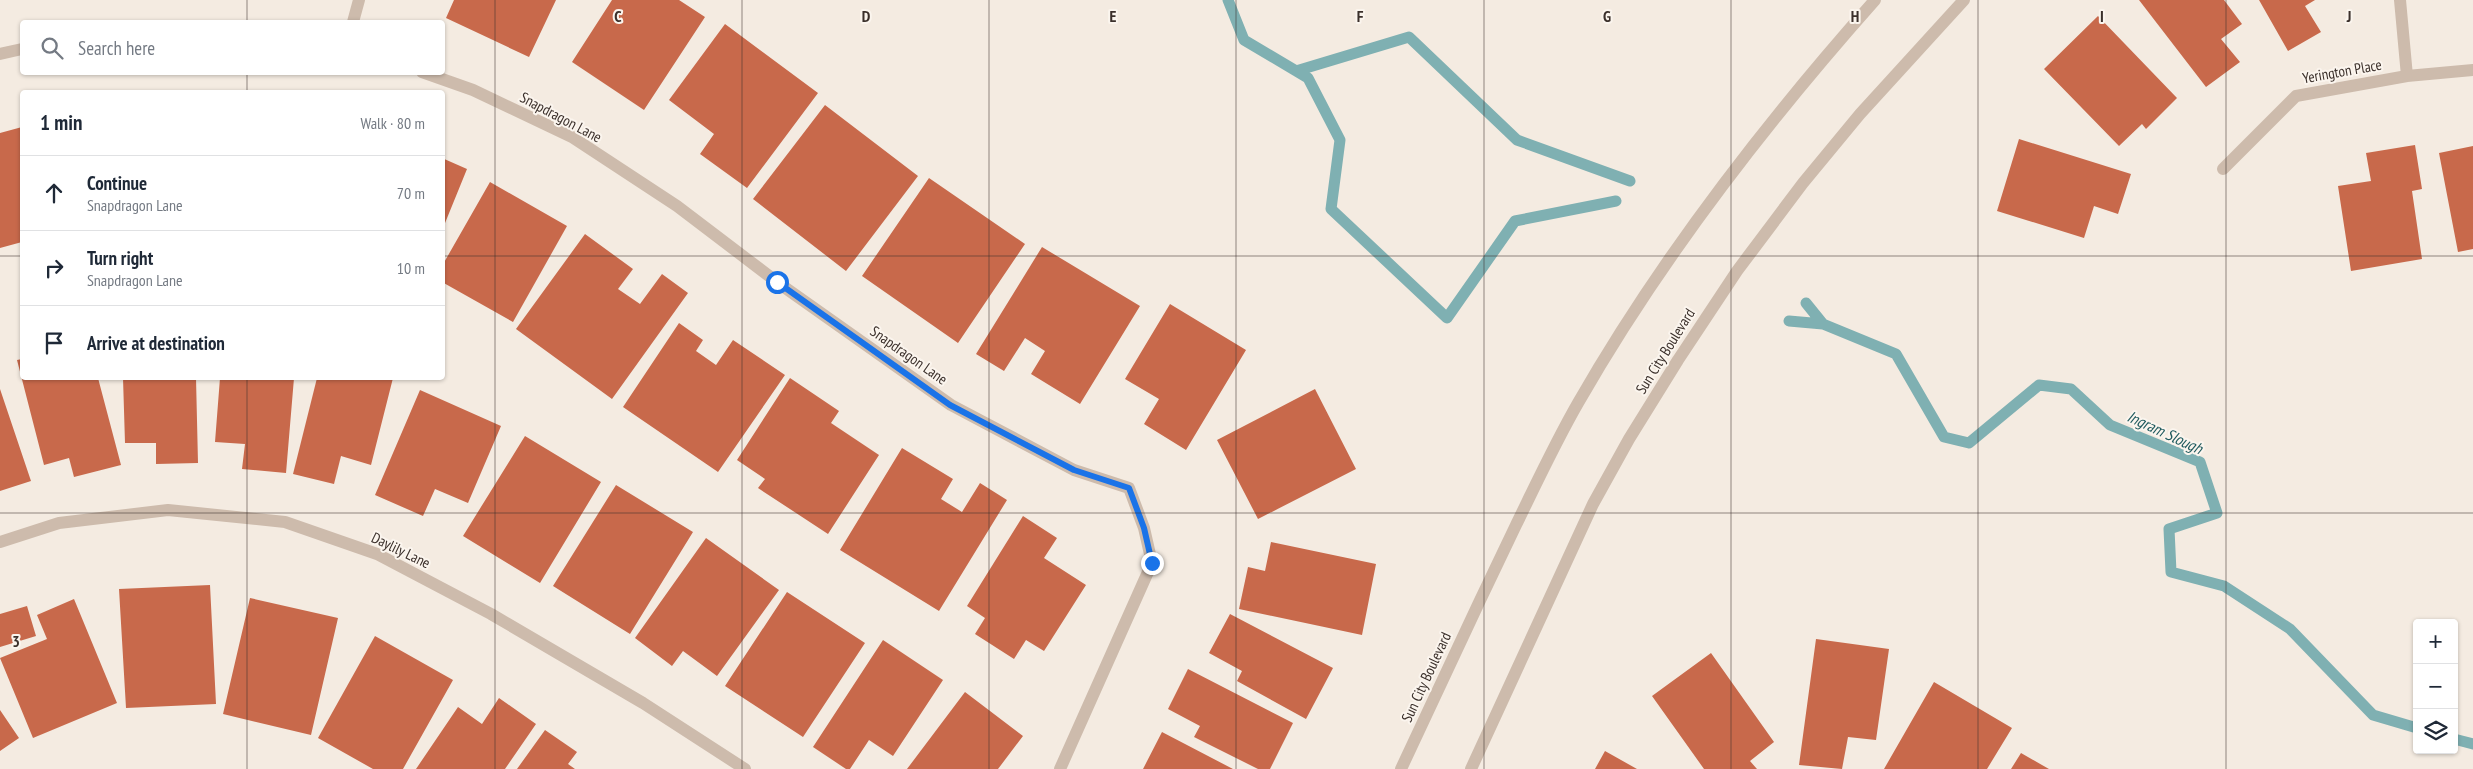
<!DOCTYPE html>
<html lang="en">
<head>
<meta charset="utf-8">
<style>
	:root { --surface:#fff; --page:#f2f2f3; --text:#1f2937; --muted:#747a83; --line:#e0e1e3 }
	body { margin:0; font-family:"PT Sans Narrow",sans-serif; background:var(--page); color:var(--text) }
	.controls { position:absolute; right:15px; bottom:15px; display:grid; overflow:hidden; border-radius:5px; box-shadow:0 1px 4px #0004 }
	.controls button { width:45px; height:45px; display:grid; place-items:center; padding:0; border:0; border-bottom:1px solid var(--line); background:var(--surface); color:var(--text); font:25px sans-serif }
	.stop { position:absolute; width:15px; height:15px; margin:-11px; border:4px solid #1a73e8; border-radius:50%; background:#fff }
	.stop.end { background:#1a73e8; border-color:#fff; box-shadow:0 1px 5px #0008 }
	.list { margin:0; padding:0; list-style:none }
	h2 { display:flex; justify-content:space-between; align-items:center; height:65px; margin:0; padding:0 20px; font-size:21px }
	h2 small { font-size:16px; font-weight:400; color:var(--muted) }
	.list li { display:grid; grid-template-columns:32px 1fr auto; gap:15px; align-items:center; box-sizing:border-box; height:75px; padding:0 20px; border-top:1px solid var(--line) }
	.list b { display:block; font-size:19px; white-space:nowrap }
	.list p { margin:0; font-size:16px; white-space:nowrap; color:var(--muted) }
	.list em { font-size:16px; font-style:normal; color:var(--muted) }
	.icon { flex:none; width:28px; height:28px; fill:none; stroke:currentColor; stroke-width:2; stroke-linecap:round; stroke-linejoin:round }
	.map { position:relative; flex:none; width:2473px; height:769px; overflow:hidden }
	.search { position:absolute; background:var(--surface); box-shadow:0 1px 4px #0004; left:20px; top:20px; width:425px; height:55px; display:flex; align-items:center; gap:12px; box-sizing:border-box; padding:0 18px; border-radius:5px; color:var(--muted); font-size:19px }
	.panel { position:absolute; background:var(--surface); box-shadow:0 1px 4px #0004; left:20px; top:90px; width:425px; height:290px; border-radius:5px }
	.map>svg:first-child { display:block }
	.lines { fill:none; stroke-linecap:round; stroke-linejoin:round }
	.stream { stroke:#7fb0b2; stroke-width:11 }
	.building { fill:#c8694b }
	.minor { stroke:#cdbbac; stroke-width:12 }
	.route { stroke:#1a73e8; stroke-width:6 }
	.grid { fill:none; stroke:#3b302b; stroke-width:1; stroke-opacity:0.55 }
	.labels { text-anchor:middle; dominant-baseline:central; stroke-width:4; stroke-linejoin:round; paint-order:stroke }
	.street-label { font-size:15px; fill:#3b302b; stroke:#fbf5ee }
	.water-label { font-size:16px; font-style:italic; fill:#1f5a5e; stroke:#fbf5ee }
	.grid-label { font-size:16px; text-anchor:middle; font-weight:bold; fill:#3b302b; stroke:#fbf5ee; stroke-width:4; stroke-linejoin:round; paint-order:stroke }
</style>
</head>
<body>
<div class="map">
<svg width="2473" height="769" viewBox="0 0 2473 769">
	<rect width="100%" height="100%" fill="#f4ebe1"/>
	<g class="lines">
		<path class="stream" d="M1228,0L1244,40L1308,78L1340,140L1331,209L1447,318L1515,221L1616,201
			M1296,71L1409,37L1517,140L1630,181
			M1806,303L1823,324
			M1789,321L1823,324L1896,354L1944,437L1969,443L2039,385L2071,389L2110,425L2200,462L2217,513L2169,529L2171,572L2224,586L2290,629L2373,715L2417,728
			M2454,739L2473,744"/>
	</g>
	<path class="building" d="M454,0H556L529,57L446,18Z
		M612,0H679L705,17L644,110L572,62Z
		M2139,0H2224L2242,24L2221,39L2240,62L2206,87Z
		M2259,0H2315L2305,6L2321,32L2288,51Z
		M2098,16L2177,98L2146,129L2142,124L2119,146L2044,69Z
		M725,24L818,93L747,188L700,154L714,134L669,100Z
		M825,105L918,176L846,271L753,199Z
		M22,127V242L0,248V133Z
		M2019,139L2131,174L2118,214L2094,206L2084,238L1997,211Z
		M2415,145L2422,189L2412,191L2422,259L2351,271L2338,186L2371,181L2366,153Z
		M2473,146V249L2458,252L2439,153Z
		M442,158L467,169L443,228H442Z
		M929,178L1025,244L958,343L862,276Z
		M490,182L567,226L513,322L442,282V266Z
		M585,234L633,269L618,289L640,304L662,274L688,293L612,399L516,329Z
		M1042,247L1140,306L1080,404L1031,374L1045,351L1025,338L1004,371L976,354Z
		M1170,304L1246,350L1186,450L1144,424L1159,399L1125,379Z
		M679,323L703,340L696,351L716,365L733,340L785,375L718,472L623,407Z
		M22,359V378H98L121,465L74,477L69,458L44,465L17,360Z
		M123,378H196L198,463L156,464V443H125Z
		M220,378H294L286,473L242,469L245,444L215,442Z
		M317,378H393L371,465L341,456L334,484L293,474Z
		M790,378L839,411L831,423L879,455L828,534L758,488L765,479L737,460Z
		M0,389L31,481L0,491Z
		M1315,389L1356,469L1258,519L1217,440Z
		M420,390L501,426L468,503L435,489L423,516L375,495Z
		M525,436L601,482L540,583L463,536Z
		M902,448L953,479L941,499L962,512L980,483L1007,500L939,611L840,550Z
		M616,485L693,532L630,634L553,586Z
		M1023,516L1057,538L1044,558L1086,585L1044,651L1026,640L1014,659L975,634L985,618L967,606Z
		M706,538L779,590L717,676L683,651L672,666L635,638Z
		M1271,542L1376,564L1362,635L1239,609L1248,567L1265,571Z
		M210,585L216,704L126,708L119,589Z
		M787,592L865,643L803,737L725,686Z
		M250,598L338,618L311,735L223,714Z
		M74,599L117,703L33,738L0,658L47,639L37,615Z
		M27,606L36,636L0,647V614Z
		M1230,614L1333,668L1306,719L1237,681L1242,671L1209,653Z
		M375,636L453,680L403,769H373L318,738Z
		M1816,639L1889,649L1876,740L1848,737L1842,769L1799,765Z
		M883,640L943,680L893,756L869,740L850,769H846L813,747Z
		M1711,653L1774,742L1750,761L1757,769H1704L1652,696Z
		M1188,669L1293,723L1270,769H1258L1194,737L1200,726L1168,709Z
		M1934,682L2012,728L1987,769H1884Z
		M965,692L1023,736L998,769H907Z
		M499,698L536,724L505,769H416L458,707L482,724Z
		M0,710L19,738L0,751Z
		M545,730L577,752L568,764L575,769H517Z
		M1162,732L1233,769H1143Z
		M1605,751L1637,769H1595Z
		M2021,753L2049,769H2011Z"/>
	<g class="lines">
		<path class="minor" d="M2400,0L2407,76
			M353,22L359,0
			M0,54L22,49
			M422,72L473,90L572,137L677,206L777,282L951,405L1074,470L1129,488L1144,528L1152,563L1060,769
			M2223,169L2296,96L2407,76L2473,70
			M0,542L59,523L168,510L285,522L377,554L491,614L643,703L745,769
			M1401,769C1439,687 1477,606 1516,525C1536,484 1555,443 1578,403C1661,258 1764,125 1875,0
			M1471,769L1593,504L1629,439L1678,360L1737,271L1803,183L1860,114L1964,0"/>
	</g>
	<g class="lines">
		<path class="route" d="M777,282L950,405L1074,470L1129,488L1144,528L1152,563"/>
	</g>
	<path class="grid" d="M247,0V22M495,0V769M742,0V769M989,0V769M1236,0V769M1484,0V769M1731,0V769M1978,0V769M2226,0V769M247,72V92M0,256H22M442,256H2473M247,378V769M0,513H2473"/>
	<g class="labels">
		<g class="street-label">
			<text transform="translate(2342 71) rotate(-10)">Yerington Place</text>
			<text transform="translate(561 117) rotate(28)">Snapdragon Lane</text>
			<text transform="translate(1665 351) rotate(-58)">Sun City Boulevard</text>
			<text transform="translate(909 355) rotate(35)">Snapdragon Lane</text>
			<text transform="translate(401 550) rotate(26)">Daylily Lane</text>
			<text transform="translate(1426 677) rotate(-65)">Sun City Boulevard</text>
		</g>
		<g class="water-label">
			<text transform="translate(2165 432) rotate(25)">Ingram Slough</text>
		</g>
	</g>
	<g class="grid-label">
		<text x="618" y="22">C</text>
		<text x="866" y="22">D</text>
		<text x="1113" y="22">E</text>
		<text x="1360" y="22">F</text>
		<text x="1607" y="22">G</text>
		<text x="1855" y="22">H</text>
		<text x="2102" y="22">I</text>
		<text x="2349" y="22">J</text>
		<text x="16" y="647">3</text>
	</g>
</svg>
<div class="controls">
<button>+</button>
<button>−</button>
<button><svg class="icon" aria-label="layers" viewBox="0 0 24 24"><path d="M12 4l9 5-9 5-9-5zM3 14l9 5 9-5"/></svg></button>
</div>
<div class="stop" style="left:777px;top:282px"></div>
<div class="stop end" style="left:1152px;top:563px"></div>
<div class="search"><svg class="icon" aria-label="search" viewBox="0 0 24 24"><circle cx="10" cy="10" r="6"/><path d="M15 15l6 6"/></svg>Search here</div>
<section class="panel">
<h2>1 min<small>Walk · 80 m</small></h2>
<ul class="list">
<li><svg class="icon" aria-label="ahead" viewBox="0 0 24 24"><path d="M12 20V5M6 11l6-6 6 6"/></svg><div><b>Continue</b><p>Snapdragon Lane</p></div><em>70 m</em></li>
<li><svg class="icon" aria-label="right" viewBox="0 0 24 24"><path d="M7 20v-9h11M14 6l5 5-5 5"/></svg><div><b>Turn right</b><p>Snapdragon Lane</p></div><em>10 m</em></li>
<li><svg class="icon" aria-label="arrive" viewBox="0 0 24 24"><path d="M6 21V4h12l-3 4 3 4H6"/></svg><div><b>Arrive at destination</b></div></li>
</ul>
</section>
</div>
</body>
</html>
